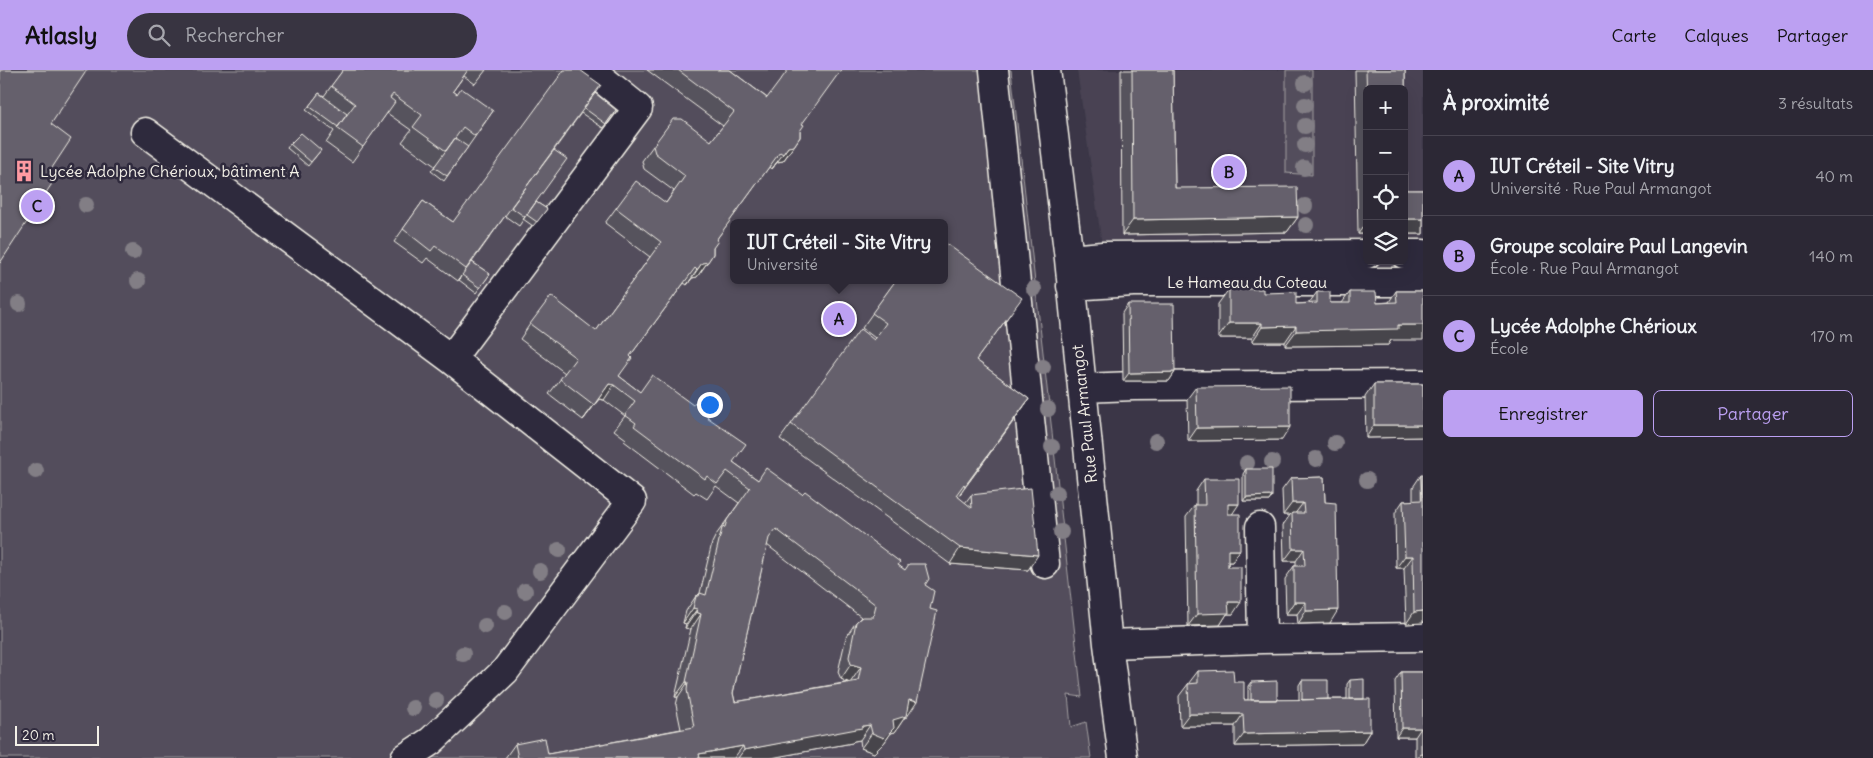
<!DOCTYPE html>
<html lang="fr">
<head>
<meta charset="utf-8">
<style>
	:root { --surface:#2c2835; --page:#383441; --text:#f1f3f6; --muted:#a6a6ad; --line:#484450; --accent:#bca0f2 }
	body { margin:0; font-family:Delius,sans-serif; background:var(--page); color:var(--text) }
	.controls { position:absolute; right:15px; top:15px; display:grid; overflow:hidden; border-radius:8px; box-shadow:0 5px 20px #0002 }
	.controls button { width:45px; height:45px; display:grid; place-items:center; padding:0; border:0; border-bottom:1px solid var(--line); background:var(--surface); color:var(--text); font:25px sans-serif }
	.scale { position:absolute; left:15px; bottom:12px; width:84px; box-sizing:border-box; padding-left:5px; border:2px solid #f4f1e8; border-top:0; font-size:14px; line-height:18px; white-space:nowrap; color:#f4f1e8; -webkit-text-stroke:4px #2f2a3d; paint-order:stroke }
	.you { position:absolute; left:709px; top:334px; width:18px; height:18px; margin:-12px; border:4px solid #fff; border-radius:50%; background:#1a73e8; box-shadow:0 0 0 8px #1a73e833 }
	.badge { display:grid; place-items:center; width:32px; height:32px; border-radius:50%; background:var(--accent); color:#111; font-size:16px; font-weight:700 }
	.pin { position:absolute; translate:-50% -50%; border:2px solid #fff; box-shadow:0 1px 5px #0006 }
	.popup { position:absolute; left:730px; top:149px; width:218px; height:65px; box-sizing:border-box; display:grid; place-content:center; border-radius:8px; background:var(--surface); filter:drop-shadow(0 1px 4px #0005); font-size:16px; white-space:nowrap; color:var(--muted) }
	.popup b { font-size:19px; color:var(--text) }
	.popup::after { content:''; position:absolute; left:50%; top:100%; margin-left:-10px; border:10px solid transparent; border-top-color:var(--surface) }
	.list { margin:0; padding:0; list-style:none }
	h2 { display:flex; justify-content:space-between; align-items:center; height:65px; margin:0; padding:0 20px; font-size:21px }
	h2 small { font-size:16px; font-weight:400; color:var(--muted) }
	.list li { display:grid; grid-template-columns:32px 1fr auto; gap:15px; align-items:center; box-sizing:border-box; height:80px; padding:0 20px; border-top:1px solid var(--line) }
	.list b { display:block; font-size:19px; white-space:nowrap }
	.list p { margin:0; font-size:16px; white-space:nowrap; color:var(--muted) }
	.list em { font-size:16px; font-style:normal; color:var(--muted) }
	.actions { display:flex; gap:10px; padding:15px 20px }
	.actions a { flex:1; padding:11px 0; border:1px solid var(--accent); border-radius:8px; text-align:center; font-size:18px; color:var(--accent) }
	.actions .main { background:var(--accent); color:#111 }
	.icon { flex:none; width:28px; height:28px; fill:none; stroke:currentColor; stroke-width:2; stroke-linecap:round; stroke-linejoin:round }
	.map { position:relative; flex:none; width:1423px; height:688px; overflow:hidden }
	header { display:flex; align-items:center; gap:30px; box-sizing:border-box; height:70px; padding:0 25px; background:var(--accent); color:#111 }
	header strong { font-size:24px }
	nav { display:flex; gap:28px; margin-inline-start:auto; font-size:18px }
	.search { width:350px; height:45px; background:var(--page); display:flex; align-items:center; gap:12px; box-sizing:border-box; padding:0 18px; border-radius:28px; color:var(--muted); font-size:19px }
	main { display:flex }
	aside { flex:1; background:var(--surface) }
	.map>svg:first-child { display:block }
	.built { fill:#484352; fill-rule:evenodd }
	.green { fill:#534e5c; stroke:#a4a0a2; fill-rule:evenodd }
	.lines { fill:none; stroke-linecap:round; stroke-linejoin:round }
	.minor-casing { stroke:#f4f1e8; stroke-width:31 }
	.minor { stroke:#2f2a3d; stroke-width:28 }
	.tree { fill:#827e85 }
	.wall { fill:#57535d; stroke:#f4f1e8; fill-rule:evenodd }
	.shaded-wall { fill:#47444c; stroke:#f4f1e8 }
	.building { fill:#65616c; stroke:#f4f1e8; fill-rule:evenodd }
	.labels { text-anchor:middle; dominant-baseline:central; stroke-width:5; stroke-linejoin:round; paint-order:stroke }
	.poi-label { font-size:16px; fill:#f4f1e8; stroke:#2f2a3d; text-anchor:start }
	.street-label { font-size:16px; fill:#f4f1e8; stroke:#2f2a3d }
</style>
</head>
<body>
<header>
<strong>Atlasly</strong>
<div class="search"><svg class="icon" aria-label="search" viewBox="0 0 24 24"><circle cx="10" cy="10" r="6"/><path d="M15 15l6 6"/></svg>Rechercher</div>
<nav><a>Carte</a><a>Calques</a><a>Partager</a></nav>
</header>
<main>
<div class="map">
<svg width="1423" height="688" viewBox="0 0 1423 688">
	<rect width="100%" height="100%" fill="#3b3647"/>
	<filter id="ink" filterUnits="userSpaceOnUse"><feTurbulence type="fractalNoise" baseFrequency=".02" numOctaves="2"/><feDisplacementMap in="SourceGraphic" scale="10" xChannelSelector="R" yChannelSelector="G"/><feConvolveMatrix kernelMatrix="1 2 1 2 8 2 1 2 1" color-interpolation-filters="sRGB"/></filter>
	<g filter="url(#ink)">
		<path class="built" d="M1077,0H1423V199L1140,201L1105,196ZM1367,19H1404V191H1367Z"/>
		<path class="green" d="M0,0H1011L1082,627L1068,625L1071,657L1086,652L1091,688H0ZM734,153H944V210H734Z
			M1286,0H1312V105L1286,103Z"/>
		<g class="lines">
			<g class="minor-casing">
				<path id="minor" d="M994,0L1045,494
					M1046,0L1069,189L1108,574L1123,688
					M145,62L451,289L632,431L505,601L431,671L405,688
					M1404,184H1423
					M1069,189L1103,186L1367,184
					M1071,216L1133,212H1423
					M451,289L638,38L591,0
					M1082,318L1134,316L1423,314
					M1260,457L1262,569
					M1108,574L1262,569L1423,567"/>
			</g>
			<use href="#minor" class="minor"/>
		</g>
		<g class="tree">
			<circle cx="1305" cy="13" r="8"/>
			<circle cx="1305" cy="35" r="8"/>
			<circle cx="1305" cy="56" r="8"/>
			<circle cx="1305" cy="75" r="8"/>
			<circle cx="1304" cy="98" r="8"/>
			<circle cx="86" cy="135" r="8"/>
			<circle cx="1305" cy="136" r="8"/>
			<circle cx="1306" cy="155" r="8"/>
			<circle cx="133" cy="182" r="8"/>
			<circle cx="138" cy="211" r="8"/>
			<circle cx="1034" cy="219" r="8"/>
			<circle cx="19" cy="234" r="8"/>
			<circle cx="1043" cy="297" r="8"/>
			<circle cx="1048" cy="339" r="8"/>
			<circle cx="1156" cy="371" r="8"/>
			<circle cx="1335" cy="373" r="8"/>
			<circle cx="1052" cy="377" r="8"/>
			<circle cx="1316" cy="389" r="8"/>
			<circle cx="1272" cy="392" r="8"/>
			<circle cx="1247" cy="393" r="8"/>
			<circle cx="36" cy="401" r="8"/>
			<circle cx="1367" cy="410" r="8"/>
			<circle cx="1057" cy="423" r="8"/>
			<circle cx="1061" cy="462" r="8"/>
			<circle cx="559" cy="480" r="8"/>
			<circle cx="540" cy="501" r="8"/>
			<circle cx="525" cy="521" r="8"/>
			<circle cx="505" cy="542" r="8"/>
			<circle cx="485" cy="556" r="8"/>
			<circle cx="463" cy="584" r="8"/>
			<circle cx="436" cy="630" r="8"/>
			<circle cx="413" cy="638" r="8"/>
		</g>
		<path class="wall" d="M343,0H486L475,14L464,6L453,21L457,24L493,41L444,111L431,101L437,93L435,96L402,72L411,60L387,43L352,92L326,73L334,61L306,40L319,23L324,26Z
			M647,0H730L802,54L800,61V67L790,82L783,91L777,92L772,99L769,97L716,170L713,178V184L702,200L697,207L692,208L687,215L684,213L630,286L619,306L640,322L708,347L733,392L758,410L898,495L925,515L907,647H905L895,662L891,663L884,673L874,683L861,678L860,670L854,671L852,673L771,688H505L515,674L548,684L681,659L676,635L678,627H675L691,559L685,558L686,554L683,553L686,541L696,526H697L700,523L712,473L716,465L739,433L716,416L707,429L696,422L694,424L624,371L626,369L614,360L625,346L604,330L599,329L583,350L549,324L565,303L520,269L530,254L596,261L650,187L605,153L616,138L666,133L674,121L644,99L642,91L653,76L711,71L723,56ZM767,475L861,547L856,552L846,567L838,602L841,609L849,612L735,632L733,623Z
			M1121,0H1173L1175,118L1298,147L1287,162L1122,165Z
			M1355,0H1405L1406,120H1423V164H1404V19H1367V164H1358Z
			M595,23L616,40L603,58L581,43L554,80L536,132L547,139L543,144L533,156L523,149L525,147L519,156L505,146L472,192L490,204L476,223L459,210L461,206L458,211L427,188L423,193L394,172L423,131L453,152Z
			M290,74L321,80L308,96L287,78Z
			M896,210L1011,243L976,290L1029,329L958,427L965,433L971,425L1028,500L950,494L780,369L791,354L875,268L862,258Z
			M1229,219L1263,223L1296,234L1309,233L1317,222L1330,233H1342L1350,222L1377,233L1389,232L1396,221H1423L1388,275L1285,276V272H1252V268H1218V234Z
			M1128,234L1175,302L1169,311H1123L1122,243Z
			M1374,314H1423V367L1366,368L1365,327Z
			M1196,317L1282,370L1188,371L1187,329Z
			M1246,399L1272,426L1269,431H1243V404Z
			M1421,405L1423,553L1406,554L1404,498H1396L1395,443L1403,431H1413V417Z
			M1324,407L1330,553L1298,554L1297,544H1286L1285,509L1294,496H1296V491H1284L1283,455L1290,445H1283L1282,420L1291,408Z
			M1204,409L1232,444L1240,480L1232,492H1228L1233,544H1227L1220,555L1188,556L1186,447L1195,435H1196V421Z
			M1198,601L1234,612L1244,630H1248V616L1251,612L1277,630H1299V615L1302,610L1328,629H1347V614L1350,610L1364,629L1370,661L1362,674L1235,676V656H1180L1179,626Z
			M1401,602H1423V688H1415V667H1396L1395,611Z"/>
		<path class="shaded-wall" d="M800,67L783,91L777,92L772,99L788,77Z
			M1298,147L1287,162L1122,165L1133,150Z
			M1404,149H1423V164H1404Z
			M1367,151V164H1358Z
			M713,184L697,207L692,208L687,215L702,193Z
			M1229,253H1262L1252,268H1218Z
			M1398,255H1423V270H1391L1388,275L1285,276L1296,261Z
			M1296,256L1285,272H1252L1262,257Z
			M1175,302L1169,311H1123L1129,303Z
			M609,314L614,315L604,330L599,329L583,350Z
			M1029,329L1018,345L955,431L965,416Z
			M1374,355H1423V367L1366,368Z
			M1290,357L1282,370L1188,371L1197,358Z
			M1272,426L1269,431H1243L1246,427Z
			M1292,433H1303L1294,445L1292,443L1290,445H1283Z
			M1228,434H1239L1231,446L1219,447Z
			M960,478L1038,485L1028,500L950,494Z
			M1293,479H1304L1296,491H1284Z
			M1228,480H1240L1232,492H1219Z
			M1405,486H1413L1404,498H1396Z
			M1228,532H1241L1233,544H1227L1220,555L1188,556L1197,544Z
			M1294,532H1306L1297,544H1286Z
			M693,538L697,539L686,554L683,553Z
			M1338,540L1330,553L1298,554L1306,541Z
			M1423,541V553L1406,554L1414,542Z
			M696,542L701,544L691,559L685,558Z
			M851,594L861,597L850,613L841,609Z
			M686,612H688L678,627H675Z
			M909,630L917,632L907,647H905L895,662L891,663L884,673L874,683L861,678L872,663L893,650Z
			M1189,644H1243L1235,656H1180Z
			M870,655L860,670L854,671L852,673L771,688H738L744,680L863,656Z
			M1402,658H1421L1415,667H1396Z
			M1370,661L1362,674L1235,676L1244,664Z
			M743,676L734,688H696L699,684Z
			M1421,684H1423V688H1418Z"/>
		<path class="building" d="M0,0H87L51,54L71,69L48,104L55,109L0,193Z
			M343,0H468L453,21L457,24L461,18L493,41L475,66L463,57L446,81L413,57L422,45L393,24L390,28L395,32L363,77L337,58L355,34L331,16Z
			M564,0H580L601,15L466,199L435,176L431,181L403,159L423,131L453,152Z
			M678,0H730L767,28L788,0H841L802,54L804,55L800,61V67L794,76L788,77L783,84L780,82L716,170L718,171L713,178V184L708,192L702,193L697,200L695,198L630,286L632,288L619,306L640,322L652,305L693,335L695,332L710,343L707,347L746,374L733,392L758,410L766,398L802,424L805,421L900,492L898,495L905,500L909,494H925L929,509L925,515L934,521L930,539L937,541L917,632L909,630L906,646L893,650L894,658L884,668L872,663L870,655L863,656L862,658L744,680L743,676L699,684L700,688H518L515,674L545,668L548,684L694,657L687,620L688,612H686L701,544L696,542L697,539L693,538L696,526H699L700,523L706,525L722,458L725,457L727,450L750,418L727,401L717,414L707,406L705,409L634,356L636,353L625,345L635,331L614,315L609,314L594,335L560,309L576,288L530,254L551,226L596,261L661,172L616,138L636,111L666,133L685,106L655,83L653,76L673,49H682L711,71L734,42ZM776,459L876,535L873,547H862L856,552L849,587L851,594L861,597L858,611L735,632L733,623L769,468Z
			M1132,0H1173L1175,118L1297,117L1298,147L1133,150Z
			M1366,0H1405L1406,120H1423V149H1404V19H1367V31Z
			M319,23L347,44L338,57L309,36Z
			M595,23L616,40L606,54L584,38Z
			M301,63L321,80L311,92L290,74Z
			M455,68L468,77L447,106L434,97Z
			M554,80L567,89L525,147L511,137Z
			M536,132L547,139L537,152L527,145Z
			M944,172L1022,228L976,290L1029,329L965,416L964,414L956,425L972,438L971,425L1031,418L1038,485L960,478L791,354L860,259L874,270L886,253L872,243L896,210H944Z
			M472,192L490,204L480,218L462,205Z
			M1229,219H1263V223L1296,222V234L1317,233V222H1330V233H1350V222H1376L1377,233L1397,232L1396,221H1423V255H1398V259L1296,261V256L1262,257V253H1229Z
			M1128,234H1174L1175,302L1129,303Z
			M1374,314H1423V355H1374Z
			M1290,316V357L1197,358L1196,317Z
			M1246,399H1272V426L1246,427Z
			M1421,405H1423V541L1414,542L1413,486H1405L1403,431L1422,430Z
			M1324,407L1325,432L1336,433L1338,540L1306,541V532H1294V496H1305L1304,479H1293L1292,443H1304L1303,433H1292L1291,408Z
			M1204,409H1239V434H1228V444H1240V480H1228V497H1241V532H1228L1229,543L1197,544L1195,435H1205Z
			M1233,600L1234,612H1244V630L1370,629V661L1244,664L1243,644H1189L1188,614L1198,613V601Z
			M1401,602H1423V684H1421V658H1402Z
			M1364,609V629H1350V610Z
			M1302,610H1328V629L1302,630Z
			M1277,611V630H1251V612Z"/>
	</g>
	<defs>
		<g id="building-bare" transform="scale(1.725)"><path d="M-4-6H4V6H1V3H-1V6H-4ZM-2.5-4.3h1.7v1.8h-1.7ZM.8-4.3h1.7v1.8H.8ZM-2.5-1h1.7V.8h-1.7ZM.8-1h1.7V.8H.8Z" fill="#ff9aa2" stroke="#2f2a3d" stroke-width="2.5" paint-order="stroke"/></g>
	</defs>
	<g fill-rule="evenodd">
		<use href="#building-bare" x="24" y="101"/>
	</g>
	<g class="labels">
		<g class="poi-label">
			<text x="40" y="101">Lycée Adolphe Chérioux, bâtiment A</text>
		</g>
		<g class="street-label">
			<text x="1247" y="212">Le Hameau du Coteau</text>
			<text transform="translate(1084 344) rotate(-96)">Rue Paul Armangot</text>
		</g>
	</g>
</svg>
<div class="controls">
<button>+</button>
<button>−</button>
<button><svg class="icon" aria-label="locate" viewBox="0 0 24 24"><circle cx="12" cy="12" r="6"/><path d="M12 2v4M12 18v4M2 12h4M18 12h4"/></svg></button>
<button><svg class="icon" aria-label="layers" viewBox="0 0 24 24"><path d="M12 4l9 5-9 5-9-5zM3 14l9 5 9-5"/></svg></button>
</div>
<div class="scale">20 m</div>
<div class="you"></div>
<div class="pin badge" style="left:839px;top:249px">A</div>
<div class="popup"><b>IUT Créteil - Site Vitry</b>Université</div>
<div class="pin badge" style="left:1229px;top:102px">B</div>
<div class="pin badge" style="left:37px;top:136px">C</div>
</div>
<aside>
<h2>À proximité<small>3 résultats</small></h2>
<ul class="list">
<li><span class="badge">A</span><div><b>IUT Créteil - Site Vitry</b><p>Université · Rue Paul Armangot</p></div><em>40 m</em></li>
<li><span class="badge">B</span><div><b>Groupe scolaire Paul Langevin</b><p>École · Rue Paul Armangot</p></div><em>140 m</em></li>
<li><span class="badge">C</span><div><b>Lycée Adolphe Chérioux</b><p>École</p></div><em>170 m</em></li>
</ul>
<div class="actions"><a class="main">Enregistrer</a><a>Partager</a></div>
</aside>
</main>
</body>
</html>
